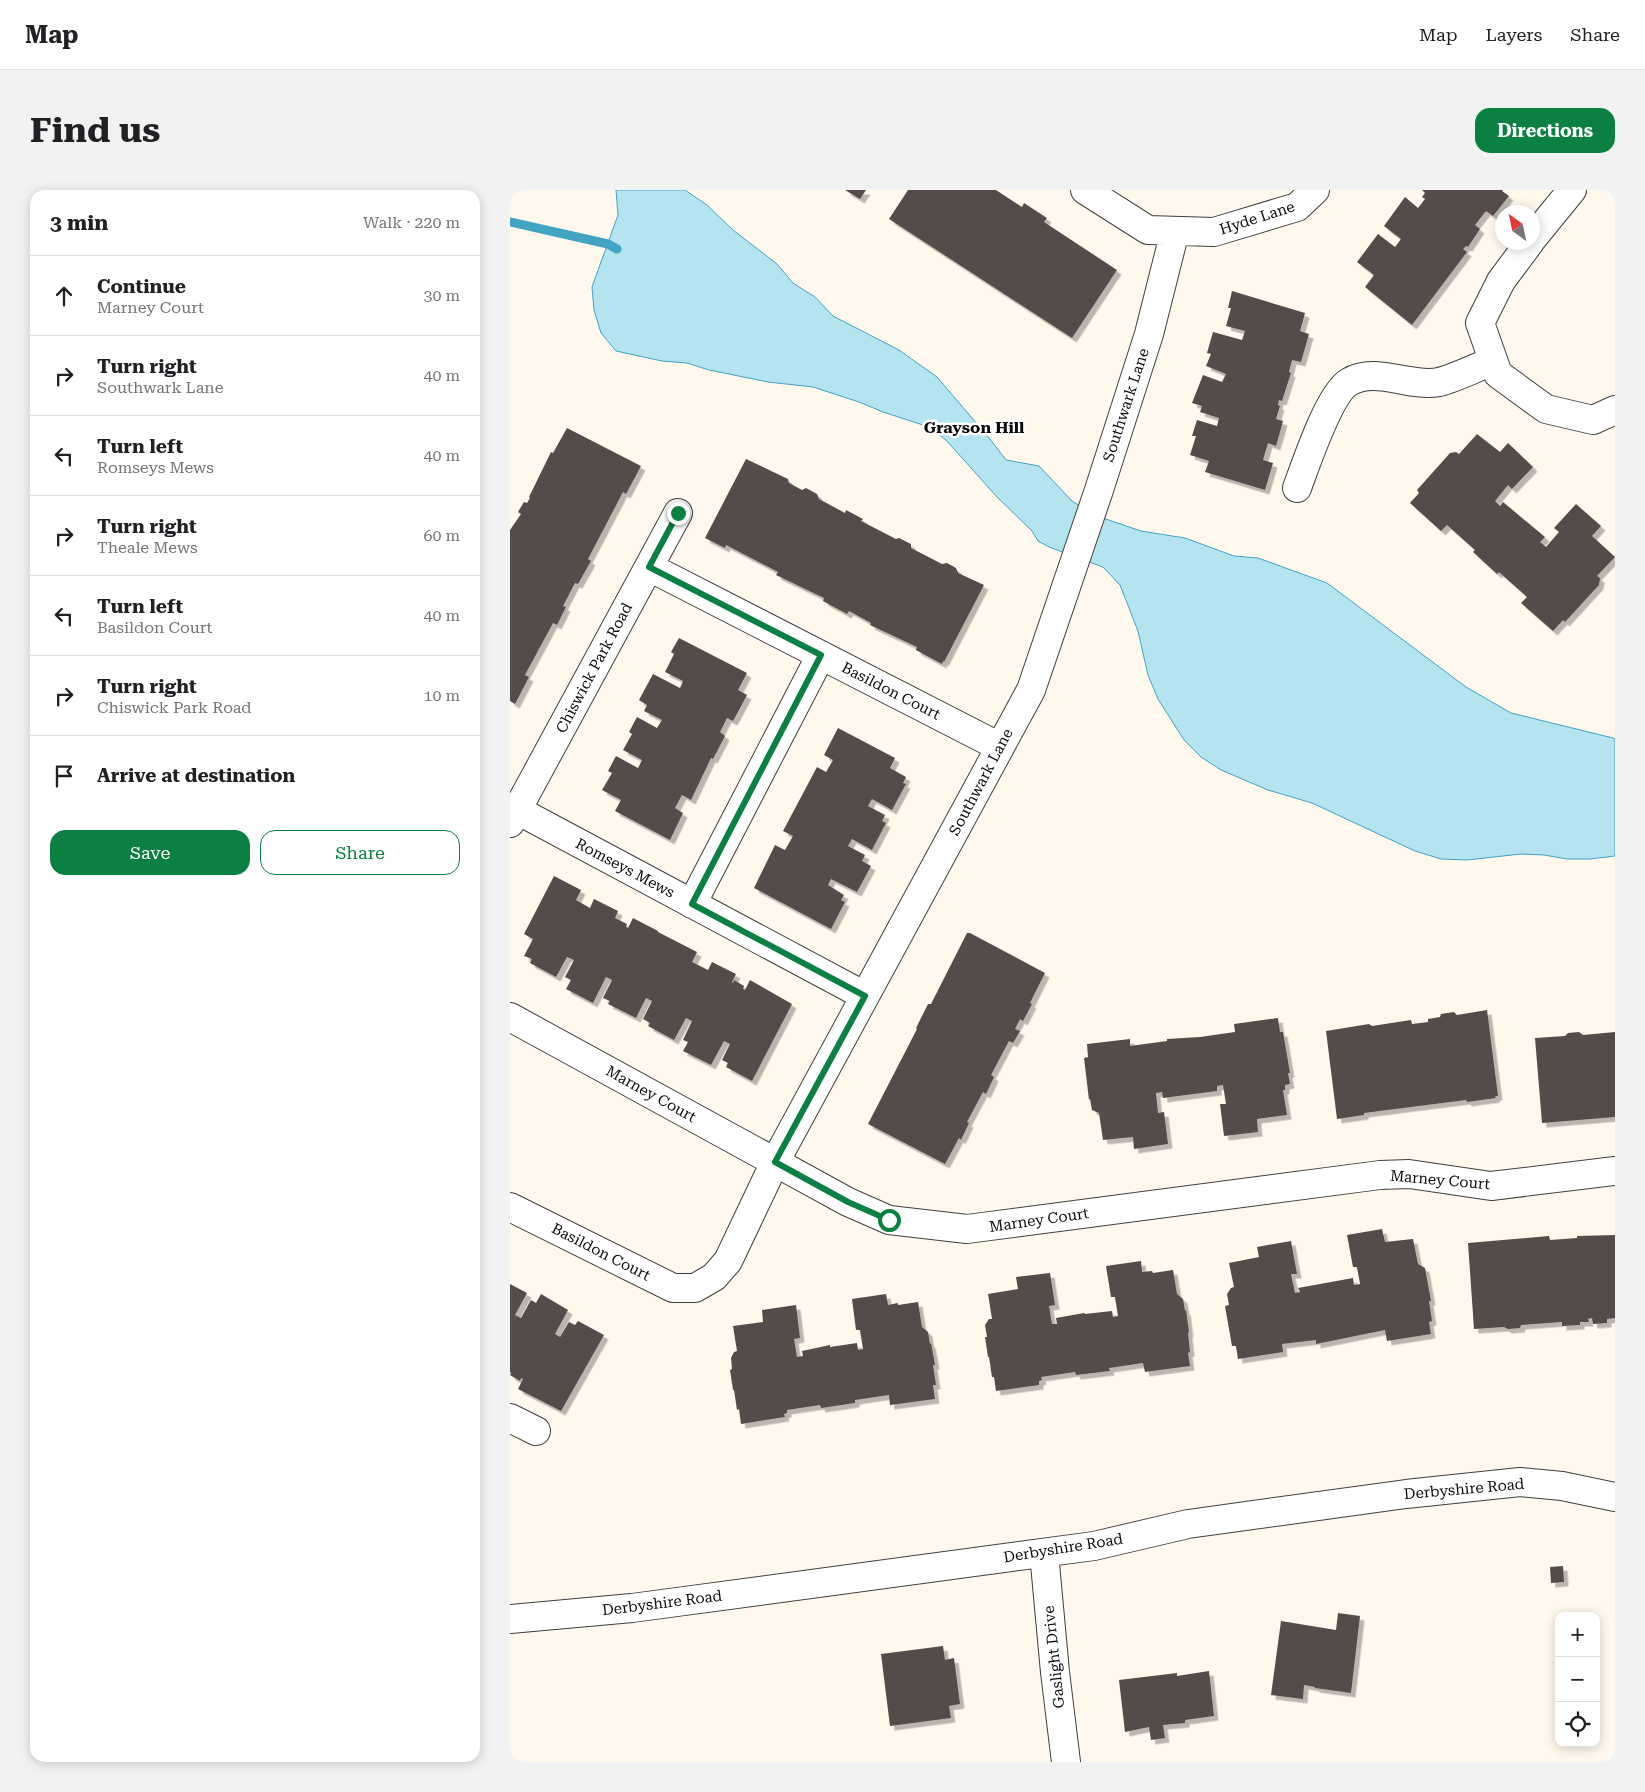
<!DOCTYPE html>
<html lang="en">
<head>
<meta charset="utf-8">
<style>
	:root { --surface:#fff; --page:#f2f2f2; --text:#202124; --muted:#757577; --line:#e0e0e0; --accent:#0b8043 }
	body { margin:0; font-family:"Roboto Serif",serif; background:var(--page); color:var(--text) }
	.controls { position:absolute; right:15px; bottom:15px; display:grid; overflow:hidden; border-radius:10px; box-shadow:0 2px 12px #0003 }
	.controls button { width:45px; height:45px; display:grid; place-items:center; padding:0; border:0; border-bottom:1px solid var(--line); background:var(--surface); color:var(--text); font:25px sans-serif }
	.compass { position:absolute; left:985px; top:15px; width:45px; height:45px; border-radius:50%; background:var(--surface); box-shadow:0 2px 12px #0003; rotate:327deg }
	.stop { position:absolute; width:15px; height:15px; margin:-11px; border:4px solid #0b8043; border-radius:50%; background:#fff }
	.stop.end { background:#0b8043; border-color:#fff; box-shadow:0 1px 5px #0008 }
	.list { margin:0; padding:0; list-style:none }
	h2 { display:flex; justify-content:space-between; align-items:center; height:65px; margin:0; padding:0 20px; font-size:21px }
	h2 small { font-size:16px; font-weight:400; color:var(--muted) }
	.list li { display:grid; grid-template-columns:32px 1fr auto; gap:15px; align-items:center; box-sizing:border-box; height:80px; padding:0 20px; border-top:1px solid var(--line) }
	.list b { display:block; font-size:19px; white-space:nowrap }
	.list p { margin:0; font-size:16px; white-space:nowrap; color:var(--muted) }
	.list em { font-size:16px; font-style:normal; color:var(--muted) }
	.actions { display:flex; gap:10px; padding:15px 20px }
	.actions a { flex:1; padding:11px 0; border:1px solid var(--accent); border-radius:15px; text-align:center; font-size:18px; color:var(--accent) }
	.actions .main { background:var(--accent); color:#fff }
	.icon { flex:none; width:28px; height:28px; fill:none; stroke:currentColor; stroke-width:2; stroke-linecap:round; stroke-linejoin:round }
	.map { position:relative; flex:none; width:1105px; height:1572px; overflow:hidden; border-radius:15px }
	header { display:flex; align-items:center; gap:30px; box-sizing:border-box; height:70px; padding:0 25px; background:var(--surface); border-bottom:1px solid var(--line) }
	header strong { font-size:24px }
	nav { display:flex; gap:28px; margin-inline-start:auto; font-size:18px }
	.intro { display:flex; align-items:center; justify-content:space-between; box-sizing:border-box; height:120px; padding:0 30px }
	h1 { margin:0; font-size:35px }
	.button { padding:12px 22px; border-radius:15px; background:var(--accent); color:#fff; font-size:18px; font-weight:700 }
	main { display:flex; gap:30px; padding:0 30px }
	aside { flex:1; background:var(--surface); border-radius:15px; box-shadow:0 2px 12px #0003 }
	.map>svg:first-child { display:block }
	.water { fill:#b5e4f1; stroke:#42a3c2 }
	.lines { fill:none; stroke-linecap:round; stroke-linejoin:round }
	.stream { stroke:#42a3c2; stroke-width:9 }
	.building { fill:#544c49; filter:url(#shadow) }
	.minor-casing { stroke:#3f3f3f; stroke-width:30 }
	.minor { stroke:#fff; stroke-width:28 }
	.route { stroke:#0b8043; stroke-width:6 }
	.labels { text-anchor:middle; dominant-baseline:central; stroke-width:5; stroke-linejoin:round; paint-order:stroke }
	.street-label { font-size:15px; fill:#0c0c0c; stroke:#fff }
	.neighbourhood-label { font-size:16px; font-weight:bold; fill:#0c0c0c; stroke:#fff }
</style>
</head>
<body>
<header>
<strong>Map</strong>
<nav><a>Map</a><a>Layers</a><a>Share</a></nav>
</header>
<div class="intro"><h1>Find us</h1><a class="button">Directions</a></div>
<main>
<aside>
<h2>3 min<small>Walk · 220 m</small></h2>
<ul class="list">
<li><svg class="icon" aria-label="ahead" viewBox="0 0 24 24"><path d="M12 20V5M6 11l6-6 6 6"/></svg><div><b>Continue</b><p>Marney Court</p></div><em>30 m</em></li>
<li><svg class="icon" aria-label="right" viewBox="0 0 24 24"><path d="M7 20v-9h11M14 6l5 5-5 5"/></svg><div><b>Turn right</b><p>Southwark Lane</p></div><em>40 m</em></li>
<li><svg class="icon" aria-label="left" viewBox="0 0 24 24"><path d="M17 20v-9H6M10 6l-5 5 5 5"/></svg><div><b>Turn left</b><p>Romseys Mews</p></div><em>40 m</em></li>
<li><svg class="icon" aria-label="right" viewBox="0 0 24 24"><path d="M7 20v-9h11M14 6l5 5-5 5"/></svg><div><b>Turn right</b><p>Theale Mews</p></div><em>60 m</em></li>
<li><svg class="icon" aria-label="left" viewBox="0 0 24 24"><path d="M17 20v-9H6M10 6l-5 5 5 5"/></svg><div><b>Turn left</b><p>Basildon Court</p></div><em>40 m</em></li>
<li><svg class="icon" aria-label="right" viewBox="0 0 24 24"><path d="M7 20v-9h11M14 6l5 5-5 5"/></svg><div><b>Turn right</b><p>Chiswick Park Road</p></div><em>10 m</em></li>
<li><svg class="icon" aria-label="arrive" viewBox="0 0 24 24"><path d="M6 21V4h12l-3 4 3 4H6"/></svg><div><b>Arrive at destination</b></div></li>
</ul>
<div class="actions"><a class="main">Save</a><a>Share</a></div>
</aside>
<div class="map">
<svg width="1105" height="1572" viewBox="0 0 1105 1572">
	<defs>
		<filter id="shadow"><feDropShadow dx="4.5" dy="4.5" stdDeviation="0" flood-color="#0004"/></filter>
	</defs>
	<rect width="100%" height="100%" fill="#fef8ed"/>
	<path class="water" d="M106,0H175L197,15L223,40L267,74L283,93L305,107L323,126L389,160L427,187L480,249L496,270L529,276L562,311L584,325L631,341L675,348L724,366L748,368L817,393L956,497L1001,523L1103,548L1105,549V666L1080,669H1057L1034,665L1011,664L957,670L931,669L905,661L802,613L758,600L711,580L691,567L674,550L648,509L638,485L628,441L610,395L593,377L539,357L528,351L522,341L487,307L436,250L419,237L373,222L349,212L303,197L258,192L199,180L177,173L152,171L106,161L91,143L84,120L82,97L108,25Z"/>
	<g class="lines">
		<path class="stream" d="M0,32L98,54L107,59"/>
	</g>
	<path class="building" d="M335,0H356L350,9Z
		M398,0H486L512,17L514,13L537,28L534,32L607,80L562,148L379,29Z
		M912,0H993L992,1L999,6L983,26L976,21L965,35L970,39L958,57L956,56L953,59L957,62L902,135L855,97L864,85L847,72L868,44L885,57L891,49L874,36L895,7L908,18L915,9L912,7L915,3Z
		M722,101L795,123L790,141L799,144L791,172L782,170L779,182L781,183L772,211L769,210L768,215L770,216L766,229L773,231L766,256L758,253L753,270L763,273L755,300L695,282L699,271L680,265L686,246H682L687,230L707,236L709,228L690,222L692,216L682,213L693,185L712,192L716,184L696,176L701,164L697,163L703,142L732,150L735,141L716,136L721,118H718Z
		M57,238L131,276L116,304L113,302L78,369L81,371L68,394L65,393L53,416L56,417L47,435L43,433L15,485L19,487L5,514L0,511V340L11,324L8,322L14,312L17,313L20,308L19,307L41,262L43,263Z
		M967,244L990,262L998,253L1023,277L1002,299L998,295L985,311L990,316L993,312L1035,347L1030,352L1036,357L1049,342L1044,338L1066,314L1091,336L1082,346L1105,367L1087,386L1090,388L1089,395L1055,432L1053,430L1043,441L1011,413L1017,407L989,382L987,384L963,362L965,360L937,335L931,341L900,313L909,303L907,300L940,263L946,262L949,264Z
		M236,269L278,289L279,293L292,300L296,298L307,304L309,309L335,323L336,320L353,329L351,331L386,349L389,348L401,354V358L432,374L437,373L446,378L448,383L474,395L434,472L433,471L432,474L406,460L407,457L360,435L361,433L339,421L337,424L313,411L314,408L266,385L268,382L216,355L215,358L195,348Z
		M169,448L237,483L228,500L237,505L223,531L217,528L210,542L215,546L203,569L201,568L181,610L172,605L165,618L173,623L160,650L105,621L111,610L92,600L102,583L98,581L106,566L128,578L132,570L113,560L122,544L119,542L127,527L147,538L152,530L134,521L137,515L129,510L143,484L170,498L173,491L155,482L164,464L161,462Z
		M328,538L385,568L380,578L396,587L393,593L396,594L382,620L362,609L358,616L375,625L372,631L376,633L362,660L342,649L338,656L355,665L352,671L361,676L347,702L321,689L318,695L334,705L331,710L335,712L321,739L244,698L265,655L275,660L283,646L273,641L307,577L316,582L323,570L314,565Z
		M44,686L71,700L66,710L80,718L84,709L108,721L105,728L117,734L116,737L118,738L123,728L148,741V742L187,762L182,772L198,780L202,772L226,784L222,792L223,793L224,790L234,796L233,799L235,800L240,790L282,814L242,891L216,877L218,873L212,870L220,854L214,851L201,875L173,861L178,852L173,850L182,831L176,828L164,850L138,836L140,833L133,829L142,811L136,808L126,828L98,814L100,811L93,808L102,790L96,787L83,813L56,799L61,790L55,787L64,770L57,767L46,787L20,773L22,769L14,766L23,749L14,744Z
		M457,743H460L535,783L520,813L522,814L513,831L510,829L505,839L510,841L503,853L499,851L481,885L484,887L476,904L473,902L457,932L459,933L451,950L449,948L435,974L358,934L407,839L406,838L418,814H421Z
		M977,820L988,906H985L986,908L957,912L956,910L854,923V925L827,929L816,841L859,834L862,836L901,830L902,834L918,832V829L930,827L931,824L944,822L947,825Z
		M768,828L770,842H773L780,883H778L780,894L775,895V900H773L777,925L747,929L748,942L714,946L710,914H716L713,895L707,896V901L653,908L652,902L646,903L648,923L654,922L658,954L624,959L623,947L593,950L589,923L582,920L580,909L579,910L574,868L578,867L577,854L620,849V856L657,851V849L690,847L725,842L724,834Z
		M1069,842L1073,845L1105,842V927L1032,933L1025,848L1055,846L1058,843Z
		M872,1039L875,1052L903,1049L908,1074L915,1078L921,1111H919L922,1131L919,1132L921,1144L877,1151L875,1140L806,1154V1150L772,1154L773,1162L728,1169L726,1156H722L715,1116L719,1115L717,1104L721,1098L724,1097L719,1073L749,1067L747,1057L781,1051L787,1084H781L785,1103L790,1102L788,1098L843,1088L844,1095L850,1094L847,1077H843L837,1045Z
		M1105,1045V1128L1097,1129V1133L1083,1134L1082,1128L1078,1129L1079,1132H1070V1135L1052,1136V1132L1011,1135L1010,1138L998,1139L994,1137L964,1139L958,1053L1039,1046L1040,1050L1067,1048V1046Z
		M631,1071L632,1082L642,1081L643,1083L663,1080L667,1104L673,1109L675,1121L676,1120L679,1142L678,1143L680,1162L678,1163L680,1176L635,1182L633,1173L599,1178L600,1181L566,1185L565,1182L531,1187L532,1190L529,1191V1195L486,1201L484,1187H482L479,1167H478L475,1147H477L475,1135L479,1129H482L478,1104L508,1099L506,1087L540,1083L545,1115L539,1116L542,1134H547L546,1128L574,1123L575,1124L602,1121L603,1127L608,1126L605,1107H601L596,1076Z
		M0,1094L17,1103L5,1125L11,1128L21,1110L26,1113L31,1104L58,1120L45,1144L50,1147L59,1132L65,1135L68,1131L94,1145L51,1221L8,1199L13,1189L11,1188L10,1191L0,1185L1,1183L0,1182Z
		M376,1104L378,1115L388,1113V1115L408,1112L412,1137L418,1142L420,1154L421,1153L425,1175H423L426,1195H423L425,1209L380,1215L379,1205L345,1210V1213L311,1218L310,1215L277,1220V1223L274,1224L275,1227L231,1234L229,1219L227,1220L224,1200H223L220,1180L222,1179L221,1168L224,1162L227,1161L223,1136L253,1132L252,1120L286,1115L290,1148L284,1149L287,1167L293,1166L292,1161L320,1155V1157L347,1153L348,1160L353,1159L350,1140H346L342,1109Z
		M1053,1376L1054,1392L1041,1393L1040,1377Z
		M828,1423L850,1426L841,1503L805,1498V1497L794,1495L793,1509L761,1505L771,1431L826,1440Z
		M433,1456L435,1470L444,1468L450,1514L439,1516L441,1528L380,1536L371,1464Z
		M699,1481L704,1526L675,1530V1533L653,1535L655,1548L641,1550L639,1537L615,1542L609,1490L667,1483V1486Z"/>
	<g class="lines">
		<g class="minor-casing">
			<path id="minor" d="M575,0L638,40L704,42L787,17L805,0
				M1022,49L1062,0
				M1020,52L991,91L970,133L988,184L1036,219L1083,230L1105,220
				M787,298C796,274 819,204 839,192C866,176 900,198 929,192C946,188 967,177 983,171
				M139,377L490,557
				M7,620L355,806
				M0,633L168,323
				M182,714L311,465
				M0,827L338,1012L379,1030L457,1039L870,985L899,984L981,996L1105,981
				M0,1017L163,1098H185L204,1087L218,1071L265,972L521,500L589,300L639,144L665,41
				M0,1228L26,1241
				M534,1363L545,1482L556,1572
				M0,1429L122,1418L584,1356L678,1334L896,1304L1010,1292L1052,1296L1105,1307"/>
		</g>
		<use href="#minor" class="minor"/>
	</g>
	<g class="lines">
		<path class="route" d="M168,323L139,377L311,465L182,714L355,806L265,972L338,1012L379,1030"/>
	</g>
	<g class="labels">
		<g class="street-label">
			<text transform="translate(747 28) rotate(-18)">Hyde Lane</text>
			<text transform="translate(616 215) rotate(-72)">Southwark Lane</text>
			<text transform="translate(84 478) rotate(-62)">Chiswick Park Road</text>
			<text transform="translate(381 501) rotate(27)">Basildon Court</text>
			<text transform="translate(471 592) rotate(-62)">Southwark Lane</text>
			<text transform="translate(115 678) rotate(28)">Romseys Mews</text>
			<text transform="translate(141 904) rotate(29)">Marney Court</text>
			<text transform="translate(930 990) rotate(5)">Marney Court</text>
			<text transform="translate(529 1030) rotate(-8)">Marney Court</text>
			<text transform="translate(91 1062) rotate(27)">Basildon Court</text>
			<text transform="translate(954 1299) rotate(-5)">Derbyshire Road</text>
			<text transform="translate(553 1358) rotate(-9)">Derbyshire Road</text>
			<text transform="translate(152 1413) rotate(-7)">Derbyshire Road</text>
			<text transform="translate(544 1467) rotate(-96)">Gaslight Drive</text>
		</g>
		<g class="neighbourhood-label">
			<text x="464" y="237">Grayson Hill</text>
		</g>
	</g>
</svg>
<div class="controls">
<button>+</button>
<button>−</button>
<button><svg class="icon" aria-label="locate" viewBox="0 0 24 24"><circle cx="12" cy="12" r="6"/><path d="M12 2v4M12 18v4M2 12h4M18 12h4"/></svg></button>
</div>
<svg class="compass" viewBox="-18 -18 36 36"><path d="M0-13l5 13h-10z" fill="#e53935"/><path d="M0 13l5-13h-10z" fill="#757577"/></svg>
<div class="stop" style="left:379px;top:1030px"></div>
<div class="stop end" style="left:168px;top:323px"></div>
</div>
</main>
</body>
</html>
